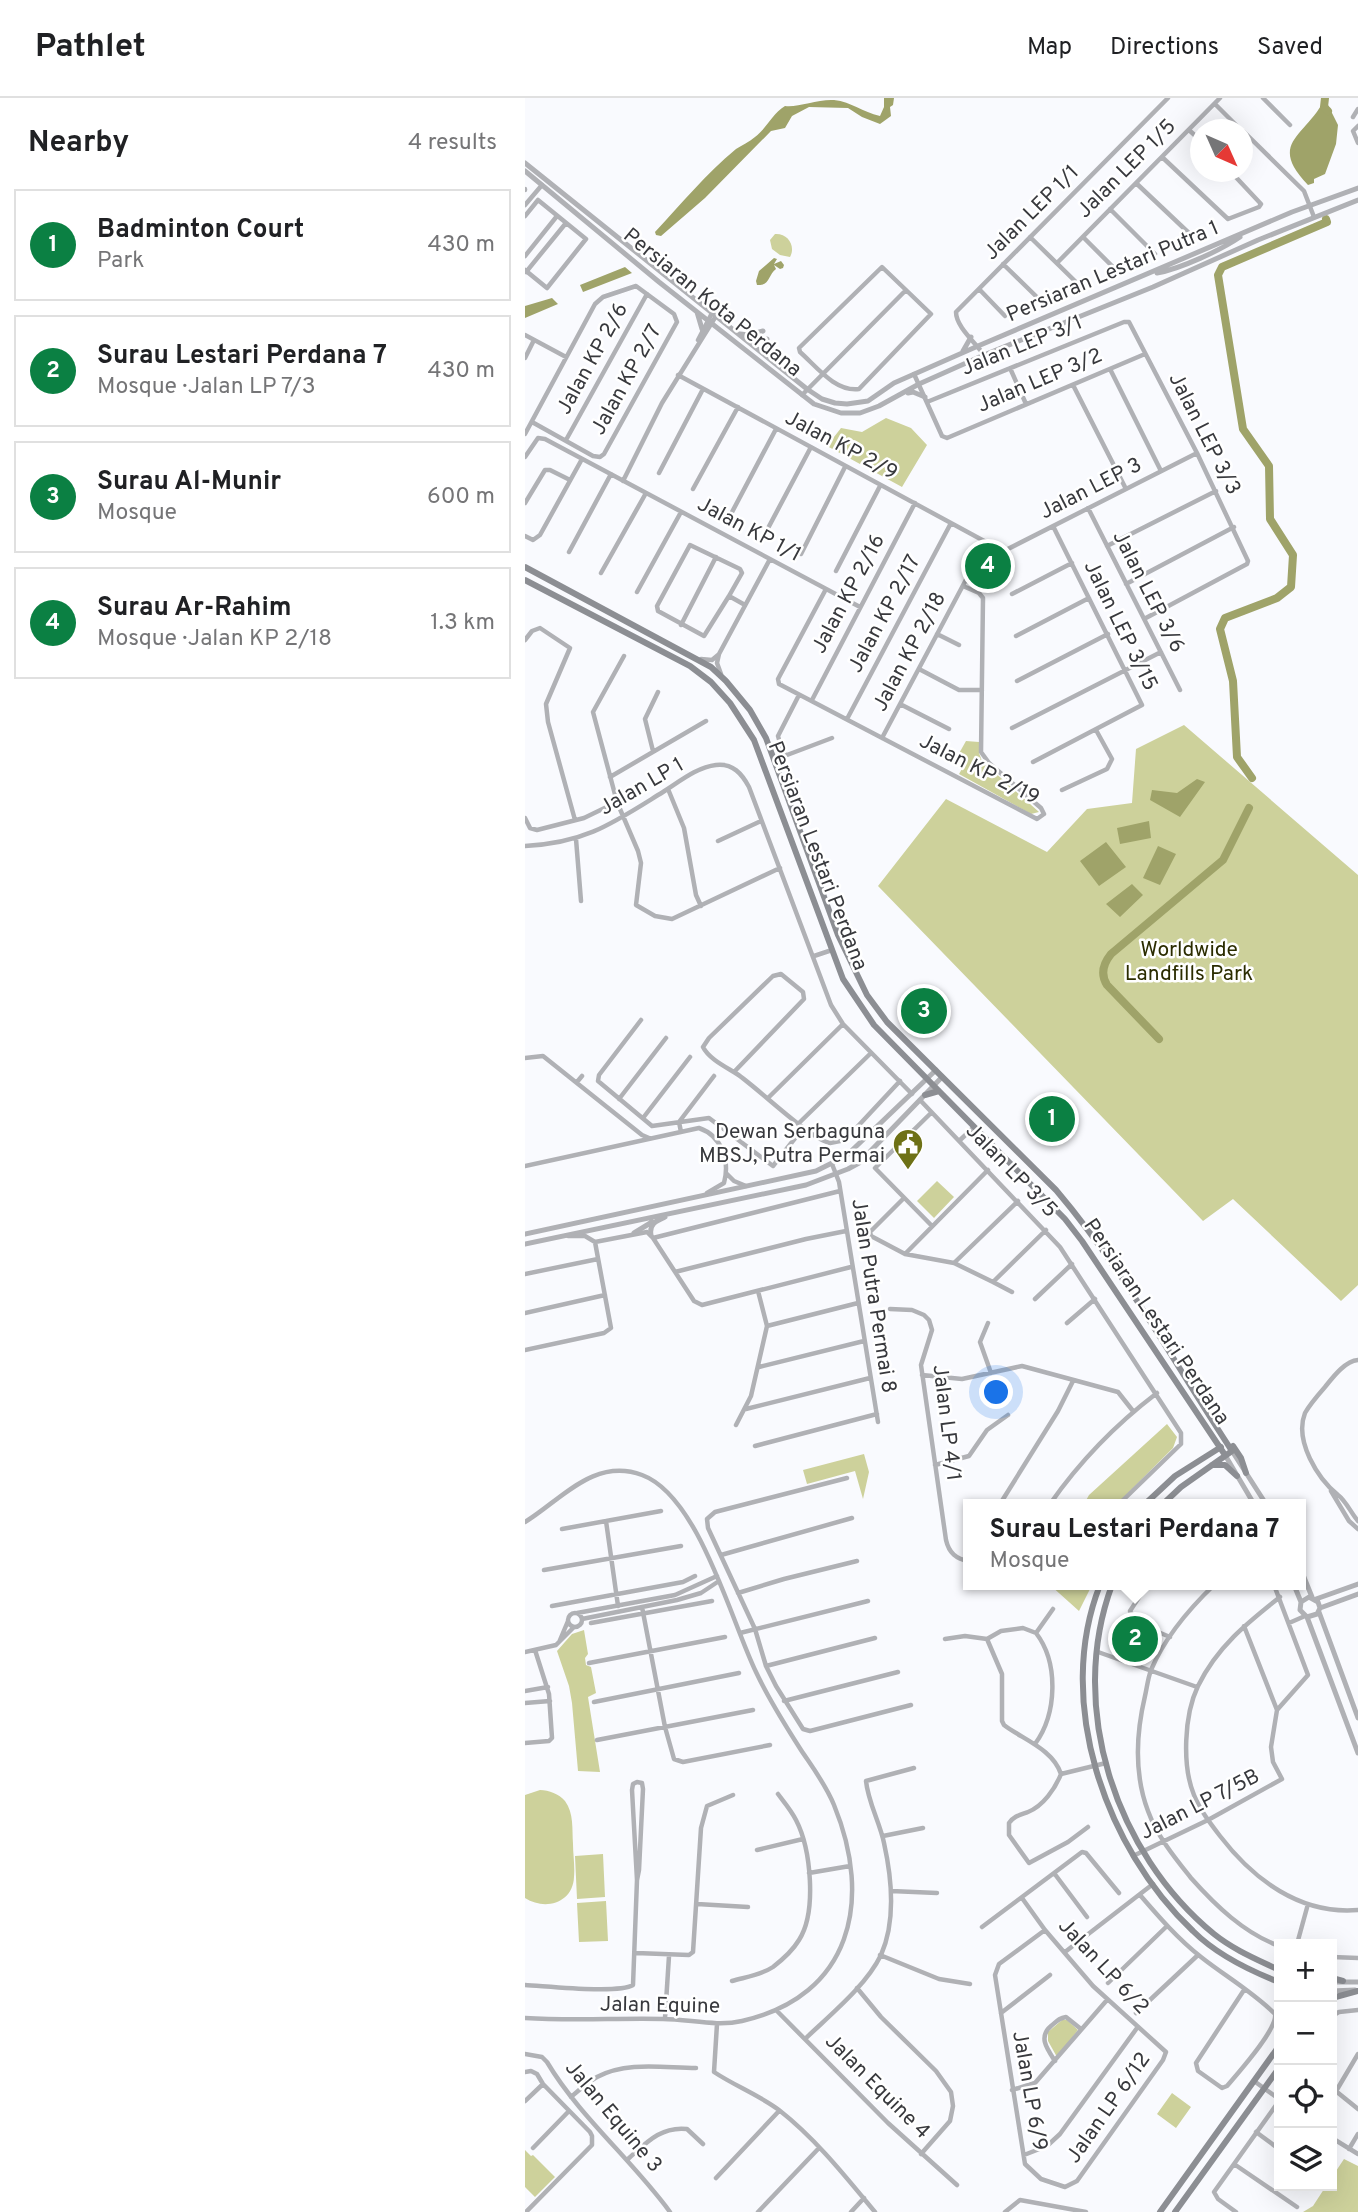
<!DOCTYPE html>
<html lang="en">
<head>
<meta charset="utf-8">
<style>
	:root { --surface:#fff; --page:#f6f6f6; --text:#202124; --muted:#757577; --line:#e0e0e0; --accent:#0b8043 }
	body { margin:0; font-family:Overpass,sans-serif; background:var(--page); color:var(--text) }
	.controls { position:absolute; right:21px; bottom:21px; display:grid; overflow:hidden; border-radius:0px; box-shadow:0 7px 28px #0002 }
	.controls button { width:63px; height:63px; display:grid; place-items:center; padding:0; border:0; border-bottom:2px solid var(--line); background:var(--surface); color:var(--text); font:35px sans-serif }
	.compass { position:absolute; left:665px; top:21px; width:63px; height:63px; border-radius:50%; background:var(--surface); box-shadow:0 7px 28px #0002; rotate:135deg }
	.you { position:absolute; left:472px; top:1295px; width:24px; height:24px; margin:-18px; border:5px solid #fff; border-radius:50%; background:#1a73e8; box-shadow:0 0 0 10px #1a73e833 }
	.badge { display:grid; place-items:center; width:46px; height:46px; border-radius:50%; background:var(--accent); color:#fff; font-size:23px; font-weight:700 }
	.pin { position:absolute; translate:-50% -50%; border:4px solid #fff; box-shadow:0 2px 7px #0006 }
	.popup { position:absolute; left:438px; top:1401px; width:343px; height:91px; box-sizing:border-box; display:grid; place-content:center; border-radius:0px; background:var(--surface); filter:drop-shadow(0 2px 5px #0005); font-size:23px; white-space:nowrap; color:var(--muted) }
	.popup b { font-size:26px; color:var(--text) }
	.popup::after { content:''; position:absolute; left:50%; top:100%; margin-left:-14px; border:14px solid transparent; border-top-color:var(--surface) }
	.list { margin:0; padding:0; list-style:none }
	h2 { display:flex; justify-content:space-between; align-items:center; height:91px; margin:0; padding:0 28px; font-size:30px }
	h2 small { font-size:23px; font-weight:400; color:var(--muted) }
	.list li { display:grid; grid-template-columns:46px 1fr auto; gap:21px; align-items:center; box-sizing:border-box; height:112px; margin:0 14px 14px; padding:0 14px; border:2px solid var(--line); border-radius:0px }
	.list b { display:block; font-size:26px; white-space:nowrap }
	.list p { margin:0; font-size:23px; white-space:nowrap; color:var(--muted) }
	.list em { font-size:23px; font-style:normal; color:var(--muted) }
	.icon { flex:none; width:38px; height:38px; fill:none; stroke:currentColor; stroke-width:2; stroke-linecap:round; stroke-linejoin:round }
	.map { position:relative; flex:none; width:833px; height:2114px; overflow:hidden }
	header { display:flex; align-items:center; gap:42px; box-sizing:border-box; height:98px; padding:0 35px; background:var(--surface); border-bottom:2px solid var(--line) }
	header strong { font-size:33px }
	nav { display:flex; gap:38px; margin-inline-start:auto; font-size:24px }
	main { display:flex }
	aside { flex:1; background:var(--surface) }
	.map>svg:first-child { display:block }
	.green { fill:#cdd19b }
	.water { fill:#9fa369 }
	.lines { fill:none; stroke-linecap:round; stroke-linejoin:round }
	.river { stroke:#9fa369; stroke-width:8 }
	.minor { stroke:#b0b1b5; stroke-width:4.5 }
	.tertiary { stroke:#b0b1b5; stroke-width:5 }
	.secondary { stroke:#8c8e93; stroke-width:6 }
	.labels { text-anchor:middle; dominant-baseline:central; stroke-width:5; stroke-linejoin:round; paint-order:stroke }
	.street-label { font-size:21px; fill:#38393d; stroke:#fff }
	.park-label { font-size:21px; fill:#2b2c00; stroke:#fff }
	.poi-label { font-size:21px; fill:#38393d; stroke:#fff; text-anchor:end }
</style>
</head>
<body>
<header>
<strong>Pathlet</strong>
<nav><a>Map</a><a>Directions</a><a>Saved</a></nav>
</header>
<main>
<aside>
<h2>Nearby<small>4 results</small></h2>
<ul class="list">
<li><span class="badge">1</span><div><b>Badminton Court</b><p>Park</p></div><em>430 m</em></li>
<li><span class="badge">2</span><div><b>Surau Lestari Perdana 7</b><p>Mosque · Jalan LP 7/3</p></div><em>430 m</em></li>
<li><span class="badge">3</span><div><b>Surau Al-Munir</b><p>Mosque</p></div><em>600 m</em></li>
<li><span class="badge">4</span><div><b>Surau Ar-Rahim</b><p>Mosque · Jalan KP 2/18</p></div><em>1.3 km</em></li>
</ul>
</aside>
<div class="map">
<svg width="833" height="2114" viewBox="0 0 833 2114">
	<rect width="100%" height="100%" fill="#f9fafe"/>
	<path class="green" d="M250,136C263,135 271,148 265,159L255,157L247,151L245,142Z
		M361,320L386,330L402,347L377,389L302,348L316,330L337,334Z
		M659,627L833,777V1187L816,1203L708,1101L678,1123L353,788L421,701L522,754L562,711L607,705L611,651Z
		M441,643L454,644V655L457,663L514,714L506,716L434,676L441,664L432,659Z
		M412,1083L429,1099L409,1120L392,1103Z
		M642,1326L652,1339L648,1350L592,1406H559L564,1397Z
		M339,1356L344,1374L338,1401L330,1373L282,1386L278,1372Z
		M525,1487H567L554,1513Z
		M59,1532L63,1556L60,1560L61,1567L66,1569L71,1595L63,1599L75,1674L53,1673L47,1605L44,1588L32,1553L47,1536Z
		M15,1692C24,1692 34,1696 40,1703C49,1715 47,1731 48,1746C48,1756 50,1768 49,1779C48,1805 20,1813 0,1800V1697Z
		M78,1756L80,1799L52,1801L50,1758Z
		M81,1803L83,1843L54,1844L52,1805Z
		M537,1922H542L553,1932L532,1959L523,1943V1934Z
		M647,1995L666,2009L651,2030L632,2016Z
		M0,2052L6,2058L8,2057L30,2079L10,2099L0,2089Z
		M819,2061L833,2068V2114H778L788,2108L801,2088H807V2079Z"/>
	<path class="water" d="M359,0H369L368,7L365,9L366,18L355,26L337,19L323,10L284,9L267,18L260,30L246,33L180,100L136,138L131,137L130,134C156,106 181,76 211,51C217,47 224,44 230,39C242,30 247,16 260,8C272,10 292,1 309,2C327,4 337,14 355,18L359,9Z
		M797,6L803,7L813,27L811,46L800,76L789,81V85L783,87C744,46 777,40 797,6Z
		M249,160L252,161L249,166L256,163L259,167L258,170L255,171L249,167L251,171C243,177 245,188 232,187L231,183L234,173Z
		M100,169L107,175L58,194L55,187Z
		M27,200L33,206L0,220V208Z
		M672,681L680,684L655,719L625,702L627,692L652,695Z
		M624,723L626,740L595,746L592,730Z
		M581,744L601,769L574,788L555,763Z
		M633,748L651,756L635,787L618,780Z
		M607,786L618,797L595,819L581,806Z"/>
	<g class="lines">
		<path class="river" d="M800,0L799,9L803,13
			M727,680L712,659L708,583L695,531L700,520L752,500L766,489L768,457L745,421L744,368L718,331L693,177L697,169L802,124L801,121
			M634,941L582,887C575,876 578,866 586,856L698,762L724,710"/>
		<path class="minor" d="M738,0L765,27
			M690,6L716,32
			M828,19L833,11
			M833,28L828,33L833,45
			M664,32L676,43
			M718,33L779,93L789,119
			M637,59L703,121L734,109L736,106L706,74
			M611,85L666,137
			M0,91V92
			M0,107L17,87
			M585,111L630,156
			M0,118L13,102L61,141L22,190L0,172
			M505,139L554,187
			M558,139L592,173
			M0,158L32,118
			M532,165L695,0
			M478,166L518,205
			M357,169L406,216L334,291C310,294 291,268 275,254L274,250Z
			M1,174L41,125
			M454,191L480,218
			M0,237L41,259
			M173,242L187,215
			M459,257C451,245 431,229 431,214L643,0
			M0,260L9,242
			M485,270L501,306
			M585,271L636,373
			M389,276L417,338L422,340L620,256
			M153,277L461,444L357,640
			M548,287L601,391
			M277,297L381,192
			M402,304L599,224H604L672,355L723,463L722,466L619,521
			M0,336L70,206L78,199L111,188L149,216L152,224L79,356L75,359L68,358L7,324
			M41,342L122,196
			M0,359L13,340L20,341L335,509
			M134,375L178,291
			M98,383L137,305L191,218
			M168,391L213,309
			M0,405L20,372H25L45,382
			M563,410L655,592
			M206,416L251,331
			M241,434L286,349
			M0,438L8,442L15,437L57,361
			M582,448L691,393
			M44,454L86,376
			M475,455L672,355
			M276,456L320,369
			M311,473L355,388
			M76,475L121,395
			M601,486L709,429
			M301,491L253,581L254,586L512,721L519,716L516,710L464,665L456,654L458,500L454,495L438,488
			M112,494L156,414
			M487,496L547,465
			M204,498L179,538L133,513L132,508L165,447L215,471L217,475L204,498L220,507
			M156,527L191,459
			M412,536L434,547
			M491,538L564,500
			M0,542L7,533L15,530L45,550L21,606L23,624L50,722
			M99,558L68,614L92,704L113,753L116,765L111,807L130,818L147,821L255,770
			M176,561L187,562L193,557
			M394,571L434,592H457
			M196,576L192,565L194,556L245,461
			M492,583L583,536
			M274,597L253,638L258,656L262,657L307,640
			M287,602L390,405
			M375,606L424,631
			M322,621L426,425
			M487,630L636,554
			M128,653L120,621L133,594
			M508,664L617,607L528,428
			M85,679L181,623
			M143,691L159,730L171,797L176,808
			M537,692L582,671L587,661L571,632
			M0,720L5,730L12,732L59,720L92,704
			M51,741L56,803
			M193,743L236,723
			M0,748C61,745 88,725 138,694C154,684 172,669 191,667C208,665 217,676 224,689L306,907L318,926L387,996
			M289,858L307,852
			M116,922L74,977L73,983L127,1028L184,1020L248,1068L271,1039
			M0,960L18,958L117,1037L124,1040
			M209,974L279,901L278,894L256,876L248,878L184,940L178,949C184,961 201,969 212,976C233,990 286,1042 305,1045L320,1042L375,983
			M52,984L57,978
			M243,1000L318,926
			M94,1001L141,940
			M395,1002L535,1149L656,1335V1346L594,1406
			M406,1015L350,1070L407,1128
			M118,1020L165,959
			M274,1025L346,955
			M156,1034L154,1024L189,978
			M434,1043L449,1029
			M307,1066L314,1084L353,1324
			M0,1068L174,1030C197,1038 205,1063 199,1085L182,1095
			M202,1076L209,1083L221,1088
			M379,1100L345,1134L346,1138L380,1156L429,1165L468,1184L521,1132
			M43,1138H60L70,1144L122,1134L128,1140L169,1203L177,1207L326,1169
			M128,1140L315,1093
			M380,1156L463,1072
			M429,1165L493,1103
			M150,1174L281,1141L321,1133
			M0,1176L73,1161
			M468,1184L487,1194
			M510,1201L547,1166
			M365,1211L387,1212L399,1217L404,1222L407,1232L396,1267L421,1442C424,1455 431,1461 444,1463
			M0,1215L80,1197
			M463,1225L455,1244L466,1275
			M542,1225L570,1201
			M242,1228L333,1205
			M0,1252L79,1235L86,1230L70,1144
			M833,1262C820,1263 808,1279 800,1289C793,1297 785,1306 780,1315C769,1343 793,1381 813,1397C821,1403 826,1415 833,1423
			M234,1269L339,1243
			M397,1277L437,1281L497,1268L593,1294L608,1313
			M221,1311L345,1280
			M211,1327L226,1298L242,1228L233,1193
			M230,1348L352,1316
			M410,1367L444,1358L462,1332L483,1317
			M322,1380L190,1414L182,1421L183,1430L230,1531L241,1568L251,1588L278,1631L285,1633L386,1607
			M806,1393L824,1423L833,1431
			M475,1406L533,1313L548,1283
			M525,1406C555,1363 590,1327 632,1295
			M81,1423L93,1508
			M0,1424C36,1402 69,1359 117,1377C174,1398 206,1523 231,1574C244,1602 260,1627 276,1652C288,1670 301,1687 309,1707C348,1802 327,1898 217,1923C191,1929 164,1921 138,1921C91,1920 46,1923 0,1920
			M37,1431L136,1413
			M196,1457L327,1420
			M19,1472L156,1448
			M622,1487L605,1513C612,1527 631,1533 645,1539
			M689,1487C664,1511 640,1539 626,1572C623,1580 622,1589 620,1598C611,1636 609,1676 623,1713C632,1738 650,1760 666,1780C691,1808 719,1835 754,1848
			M213,1495L259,1481L332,1463
			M755,1499C722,1525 692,1549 673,1588C659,1617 657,1668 669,1697C675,1712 685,1725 695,1738C728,1781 775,1817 833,1812
			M27,1508L158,1484L170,1478
			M117,1509L140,1629L149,1661L158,1664L245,1647
			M43 1522a7 7 0 1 1 14 0a7 7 0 1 1-14 0Z
			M52,1515L150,1497L192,1478
			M57,1521L152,1502L176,1495L194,1483
			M66,1525L187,1503
			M764,1525L780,1518
			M719,1528L752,1612
			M215,1535L343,1503
			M420,1541L440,1538L462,1541L476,1533L498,1530L511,1535
			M462,1541L477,1576V1623L479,1627C497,1641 528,1651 536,1676C530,1691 518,1708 503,1714C495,1717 489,1718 484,1725V1737L504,1765L543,1744L563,1729
			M35,1542L43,1523
			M0,1554L31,1547L49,1529
			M573,1554L672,1589
			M64,1565L200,1539
			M241,1568L350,1540
			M0,1593L23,1589
			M259,1603L373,1574
			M69,1604L214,1575
			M0,1605L25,1603
			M72,1642L228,1612
			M0,1645L24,1643L27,1640L24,1596L10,1552
			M510,1646C532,1616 534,1565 511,1535L528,1511
			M536,1676L581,1665
			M358,1738L398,1730
			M232,1752L278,1741
			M608,1758L683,1722L757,1681L748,1664L746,1649L752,1612L783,1577L749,1487
			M284,1775L325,1768
			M529,1775L562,1819
			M366,1793L412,1795
			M615,1797C634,1819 653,1841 676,1859C700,1878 728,1894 750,1916C753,1931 713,1975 702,1988L697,1990L673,1973L671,1965L719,1892
			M497,1800L520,1832L568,1888L641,1954L638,1962L552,2083L540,2089L516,2081L500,2066L470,1877L474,1866L520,1832
			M172,1806L223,1809
			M457,1829L557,1754L561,1755L594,1795
			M772,1846L783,1806
			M540,1854L628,1786
			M111,1855L164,1857L168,1854L176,1730L182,1708L208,1697
			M355,1857L414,1881L445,1886
			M807,1859L833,1860
			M207,1883C221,1879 236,1877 248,1869C257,1862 268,1852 274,1842C292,1814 286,1751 271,1722C266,1712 259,1704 253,1696
			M583,1885L642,1828
			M0,1887C21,1888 93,1896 108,1887L112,1782L107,1692L108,1686L112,1684L117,1685L118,1691L114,1772L112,1782
			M332,1890L356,1919L411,1973L426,1994L428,2008L425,2023L396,2056
			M252,1913L363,2025L432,2087
			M476,1915L525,1877
			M611,1915L673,1857
			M807,1918L814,1914L833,1912
			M140,1920L144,1858
			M192,1926L189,1974C210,1988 234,1997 254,2012C291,2041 321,2079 350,2114
			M280,1941C305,1917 341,1888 356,1857C371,1823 367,1781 359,1745C355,1725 343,1704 341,1683L389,1670
			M0,1956L17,1959L22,1964C54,2018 107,2062 145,2114
			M530,1963C522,1951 513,1939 526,1928C532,1923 534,1920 541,1919L556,1931
			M0,1974L6,1973L12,1976L18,1986L65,2034L67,2038V2047L1,2114
			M729,1983L754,2001
			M807,1990L833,2011
			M487,1992L510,1985L582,1902
			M46,1999C54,1992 63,1984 72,1979C102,1963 139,1970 171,1970
			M807,2000L833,1956
			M0,2003L18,1986
			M731,2034L754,2051
			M807,2040L833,2056
			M8,2050L44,2013
			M824,2051L833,2036
			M499,2057L522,2048L535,2036L612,1930
			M103,2061C121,2045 136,2028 162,2031L178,2046
			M709,2066L772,2109
			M191,2080L254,2013
			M233,2114L294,2050
			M326,2114L339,2100
			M480,2114L495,2102L561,2114
			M711,2114L693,2101L689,2094L754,2003"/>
		<path class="tertiary" d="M0,65L282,291L297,301L310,305L322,306L343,303L369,285L453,248L767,114L833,90
			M0,73L134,184L289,306L316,315H335L354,308L394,286L459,257L628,189L733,142L833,102
			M632,175C655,171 696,152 715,139
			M172,214L177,231
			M215,236L224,237L238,233
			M242,241V258
			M438,253L446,239
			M383,295L388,294L400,299
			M109,1135L127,1124
			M0,1136L291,1073L321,1058L411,972
			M126,1137C124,1126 131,1123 140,1119
			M0,1146L281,1087L323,1071L334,1065L417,979
			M707,1353L741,1406
			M700,1357L729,1406
			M776,1472L787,1499
			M769,1487L776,1504L775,1512L782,1519L833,1655
			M791,1501L833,1486
			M776,1504L784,1499L793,1504L795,1510L792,1516L782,1519
			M795,1510L833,1496
			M794,1514L833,1620
			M807,1884H833
			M807,1893L830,1892"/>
		<path class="secondary" d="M0,469L186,569L201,583L225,612L241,640L313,837L342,897L362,924L531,1092C599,1172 649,1265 707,1353L656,1389L638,1406
			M0,482L165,568L186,584L205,605L229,642L318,881L349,927L540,1121L557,1143L700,1357
			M400,997L414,993
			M708,1348L716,1360L721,1375
			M687,1367H700L712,1378
			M620,1406L650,1378L696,1349
			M575,1487C529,1603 580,1750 668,1833C692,1857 723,1872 754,1884
			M587,1487C542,1608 590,1755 689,1836C709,1852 731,1861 754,1872
			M807,1880L818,1883
			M807,1900L833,1893
			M635,2114L754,1948
			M650,2114L754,1970"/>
	</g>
	<defs>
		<g id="civic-pin" transform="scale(1.575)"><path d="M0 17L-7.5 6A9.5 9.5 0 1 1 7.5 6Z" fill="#6e7116" stroke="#fff"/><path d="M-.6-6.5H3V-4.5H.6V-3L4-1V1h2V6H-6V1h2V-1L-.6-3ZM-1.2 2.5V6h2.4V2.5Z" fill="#fff"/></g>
	</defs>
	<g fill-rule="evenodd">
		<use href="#civic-pin" x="383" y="1046"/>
	</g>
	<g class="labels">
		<g class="street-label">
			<text transform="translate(602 71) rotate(-45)">Jalan LEP 1/5</text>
			<text transform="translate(507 115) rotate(-45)">Jalan LEP 1/1</text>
			<text transform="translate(588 174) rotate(-23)">Persiaran Lestari Putra 1</text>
			<text transform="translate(187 205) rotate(39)">Persiaran Kota Perdana</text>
			<text transform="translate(497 248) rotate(-22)">Jalan LEP 3/1</text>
			<text transform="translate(68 261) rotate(-61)">Jalan KP 2/6</text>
			<text transform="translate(102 282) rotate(-61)">Jalan KP 2/7</text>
			<text transform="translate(515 283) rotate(-23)">Jalan LEP 3/2</text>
			<text transform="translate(679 336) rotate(63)">Jalan LEP 3/3</text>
			<text transform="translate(316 348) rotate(28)">Jalan KP 2/9</text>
			<text transform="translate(566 391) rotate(-27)">Jalan LEP 3</text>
			<text transform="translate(224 432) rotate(28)">Jalan KP 1/1</text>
			<text transform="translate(623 494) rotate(63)">Jalan LEP 3/6</text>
			<text transform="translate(324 496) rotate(-62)">Jalan KP 2/16</text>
			<text transform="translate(360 516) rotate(-62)">Jalan KP 2/17</text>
			<text transform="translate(595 528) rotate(64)">Jalan LEP 3/15</text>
			<text transform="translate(385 554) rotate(-62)">Jalan KP 2/18</text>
			<text transform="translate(454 672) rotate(27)">Jalan KP 2/19</text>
			<text transform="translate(117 689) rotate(-30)">Jalan LP 1</text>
			<text transform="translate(292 758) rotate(69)">Persiaran Lestari Perdana</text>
			<text transform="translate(486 1073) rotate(46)">Jalan LP 3/5</text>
			<text transform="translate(348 1198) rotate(81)">Jalan Putra Permai 8</text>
			<text transform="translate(631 1224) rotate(56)">Persiaran Lestari Perdana</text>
			<text transform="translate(421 1325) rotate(83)">Jalan LP 4/1</text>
			<text transform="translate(675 1707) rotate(-27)">Jalan LP 7/5B</text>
			<text transform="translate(578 1869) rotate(47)">Jalan LP 6/2</text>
			<text transform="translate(135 1908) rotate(1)">Jalan Equine</text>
			<text transform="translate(352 1989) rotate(45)">Jalan Equine 4</text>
			<text transform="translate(504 1993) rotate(80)">Jalan LP 6/9</text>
			<text transform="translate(584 2010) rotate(-55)">Jalan LP 6/12</text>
			<text transform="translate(88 2019) rotate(50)">Jalan Equine 3</text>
		</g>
		<g class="park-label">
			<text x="664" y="852">Worldwide<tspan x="664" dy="24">Landfills Park</tspan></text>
		</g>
		<g class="poi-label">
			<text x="360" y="1034">Dewan Serbaguna<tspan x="360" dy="24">MBSJ, Putra Permai</tspan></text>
		</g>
	</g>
</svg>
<div class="controls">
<button>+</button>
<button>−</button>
<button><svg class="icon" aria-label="locate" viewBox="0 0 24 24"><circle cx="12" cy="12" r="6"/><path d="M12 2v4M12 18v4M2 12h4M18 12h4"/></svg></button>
<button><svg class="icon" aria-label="layers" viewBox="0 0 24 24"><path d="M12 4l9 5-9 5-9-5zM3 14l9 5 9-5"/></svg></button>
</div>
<svg class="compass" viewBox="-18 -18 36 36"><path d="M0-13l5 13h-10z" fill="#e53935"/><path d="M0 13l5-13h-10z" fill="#757577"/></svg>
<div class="you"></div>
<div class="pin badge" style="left:527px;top:1021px">1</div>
<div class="pin badge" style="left:610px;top:1541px">2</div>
<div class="popup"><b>Surau Lestari Perdana 7</b>Mosque</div>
<div class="pin badge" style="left:399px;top:913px">3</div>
<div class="pin badge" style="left:463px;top:468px">4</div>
</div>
</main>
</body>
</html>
